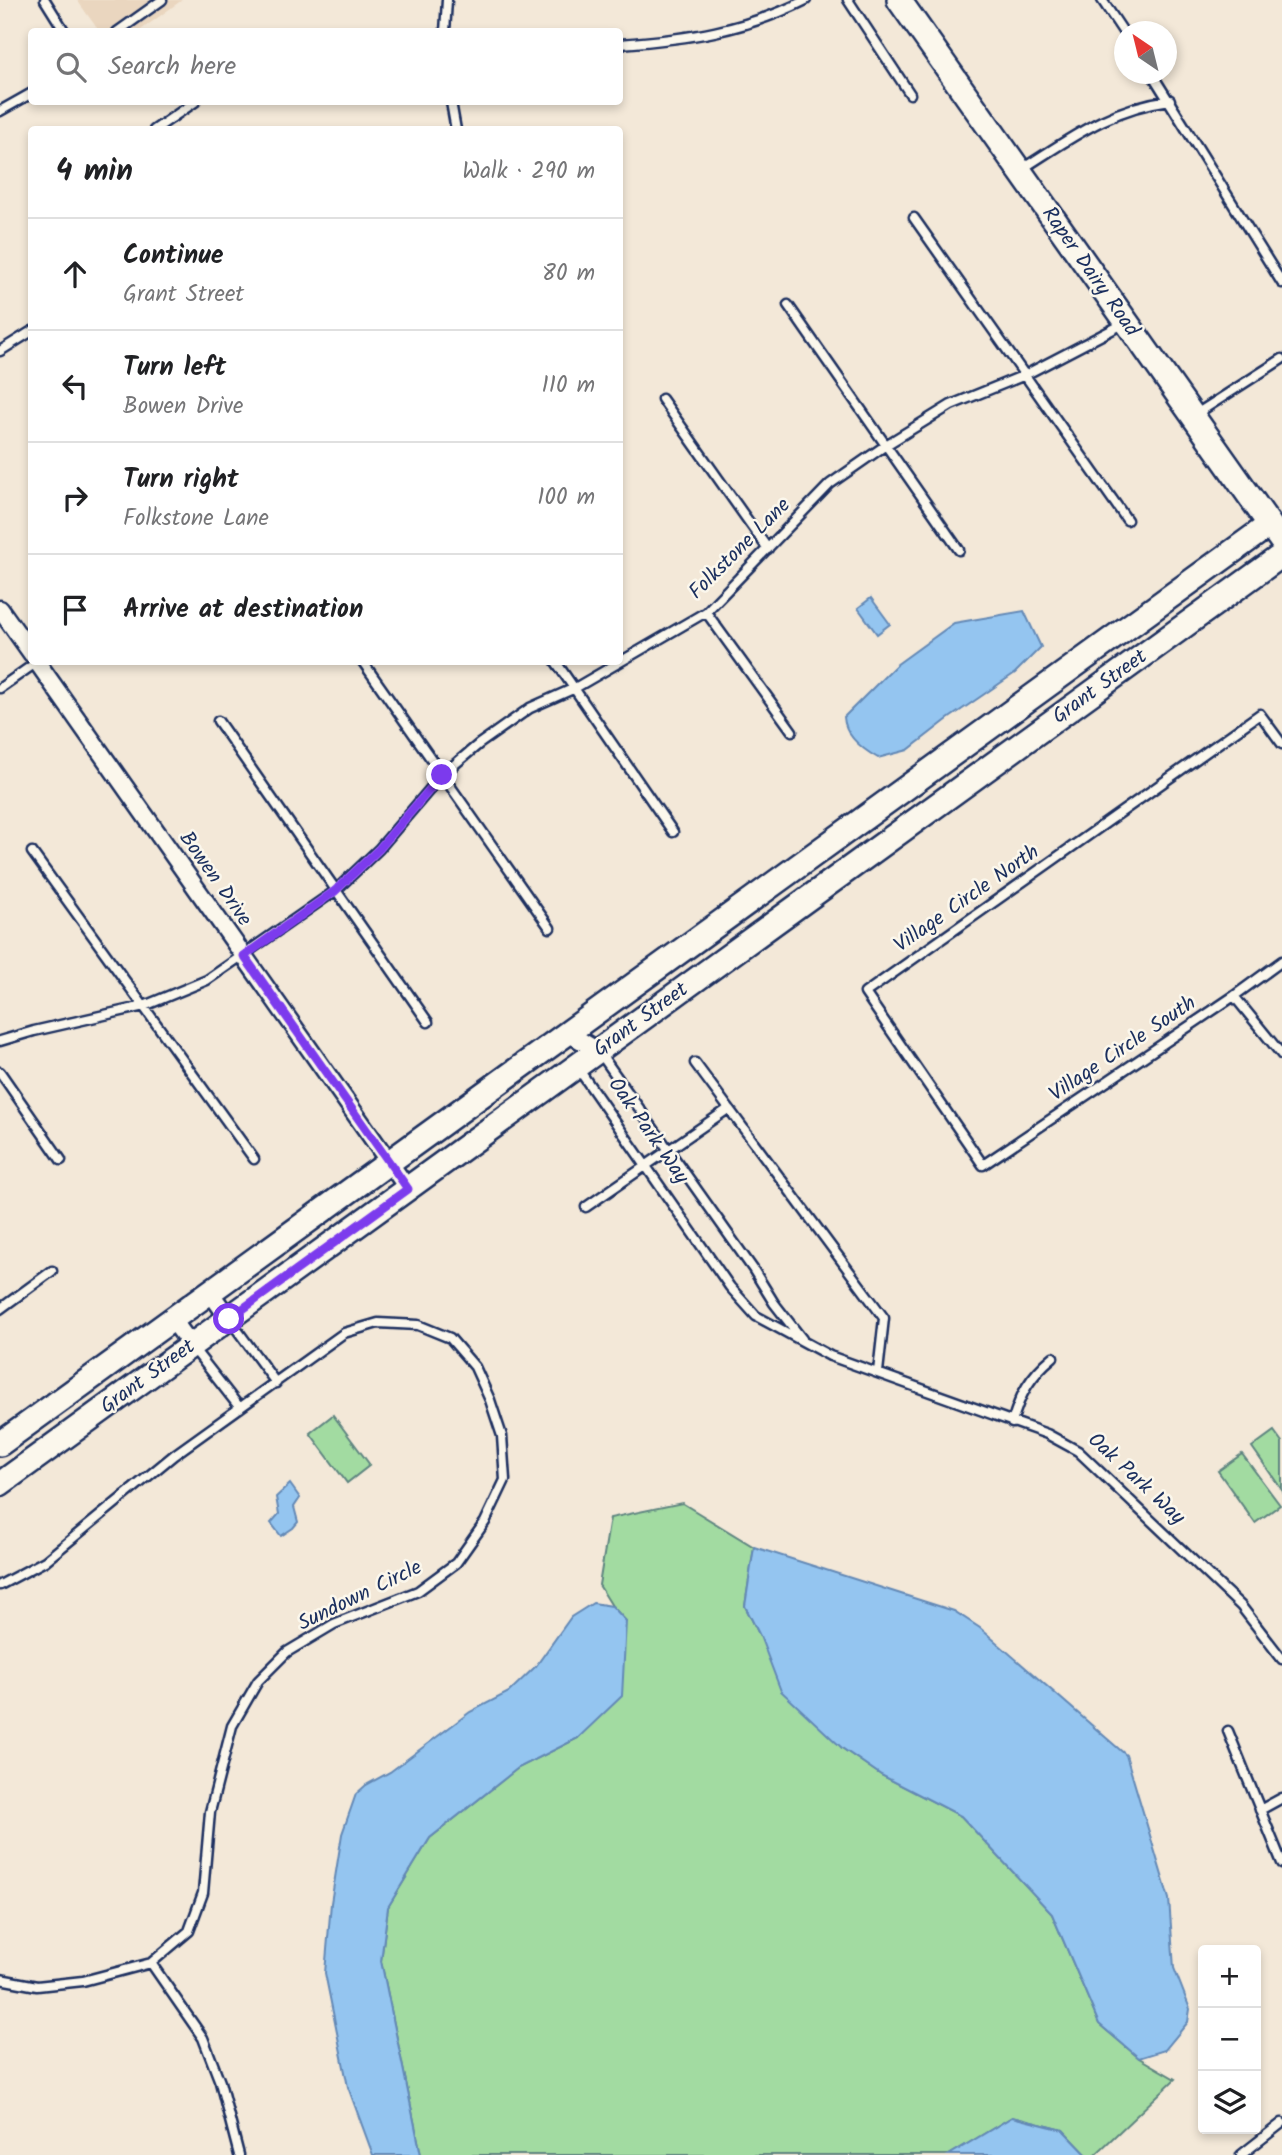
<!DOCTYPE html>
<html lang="en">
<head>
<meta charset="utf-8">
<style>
	:root { --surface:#fff; --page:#f6f6f6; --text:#202124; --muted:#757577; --line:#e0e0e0 }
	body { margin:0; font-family:Kalam,sans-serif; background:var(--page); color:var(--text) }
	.controls { position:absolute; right:21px; bottom:21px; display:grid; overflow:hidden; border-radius:7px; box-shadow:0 4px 10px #0003 }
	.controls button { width:63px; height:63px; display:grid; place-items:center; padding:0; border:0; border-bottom:2px solid var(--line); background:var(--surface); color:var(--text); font:35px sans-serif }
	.compass { position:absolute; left:1114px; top:21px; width:63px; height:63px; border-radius:50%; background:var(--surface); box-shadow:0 4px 10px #0003; rotate:325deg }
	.stop { position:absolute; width:21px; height:21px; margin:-16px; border:5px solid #7c3aed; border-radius:50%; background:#fff }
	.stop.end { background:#7c3aed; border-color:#fff; box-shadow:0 2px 7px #0008 }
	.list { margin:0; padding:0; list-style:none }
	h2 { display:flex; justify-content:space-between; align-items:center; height:91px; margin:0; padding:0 28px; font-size:30px }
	h2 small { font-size:23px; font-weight:400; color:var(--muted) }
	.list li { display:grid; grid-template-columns:46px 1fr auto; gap:21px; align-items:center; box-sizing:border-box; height:112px; padding:0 28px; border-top:2px solid var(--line) }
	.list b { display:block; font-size:26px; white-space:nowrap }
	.list p { margin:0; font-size:23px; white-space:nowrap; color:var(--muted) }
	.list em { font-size:23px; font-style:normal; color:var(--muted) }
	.icon { flex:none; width:38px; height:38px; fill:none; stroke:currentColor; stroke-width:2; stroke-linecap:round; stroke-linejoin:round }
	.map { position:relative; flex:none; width:1282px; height:2155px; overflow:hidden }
	.search { position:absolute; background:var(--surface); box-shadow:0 4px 10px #0003; left:28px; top:28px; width:595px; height:77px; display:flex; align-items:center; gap:18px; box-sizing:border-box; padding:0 24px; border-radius:7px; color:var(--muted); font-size:26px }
	.panel { position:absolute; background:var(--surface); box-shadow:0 4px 10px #0003; left:28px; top:126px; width:595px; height:539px; border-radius:7px }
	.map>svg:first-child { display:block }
	.built { fill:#ead6bf }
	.green { fill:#a2dba1; stroke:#5e8580; stroke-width:2 }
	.water { fill:#94c5f0; stroke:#6489b6; stroke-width:2 }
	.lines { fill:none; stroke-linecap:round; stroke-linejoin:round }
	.lane-casing { stroke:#1b2f5e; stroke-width:13 }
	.street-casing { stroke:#1b2f5e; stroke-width:21 }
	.secondary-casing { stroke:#1b2f5e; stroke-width:28 }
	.lane { stroke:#fbf7ec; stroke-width:8 }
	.street { stroke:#fbf7ec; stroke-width:16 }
	.secondary { stroke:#fbf7ec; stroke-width:23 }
	.route { stroke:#7c3aed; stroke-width:9 }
	.labels { text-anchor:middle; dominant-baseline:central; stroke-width:5; stroke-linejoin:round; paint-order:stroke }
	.street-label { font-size:21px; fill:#1b2f5e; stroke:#fbf7ec }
</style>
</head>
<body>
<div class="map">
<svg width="1282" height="2155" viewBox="0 0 1282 2155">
	<rect width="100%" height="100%" fill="#f3e8d8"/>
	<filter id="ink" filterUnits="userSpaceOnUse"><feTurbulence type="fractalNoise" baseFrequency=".0143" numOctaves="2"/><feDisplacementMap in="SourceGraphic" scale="14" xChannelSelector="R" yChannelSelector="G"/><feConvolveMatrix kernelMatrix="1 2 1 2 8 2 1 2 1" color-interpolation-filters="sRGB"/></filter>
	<g filter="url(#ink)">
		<path class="built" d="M77,0H182L138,32L99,31Z"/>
		<path class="green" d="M333,1415L370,1465L347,1483L310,1433Z
			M1274,1431L1282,1442V1490L1252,1447Z
			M1242,1454L1280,1505L1255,1523L1218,1471Z
			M682,1503L754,1547L745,1606L760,1636L842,1748L881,1775L961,1816L1052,1914L1099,2024L1139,2058L1175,2079L1095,2155H1087L1063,2130L1012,2117L949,2155H421L381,1961L388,1907L430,1838L518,1768L578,1738L626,1621L612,1606L599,1585L610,1518Z"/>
		<path class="water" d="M871,598L890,624L877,634L858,608Z
			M1024,611L1041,647L1015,673L948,719L908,750L878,758C862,749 845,736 844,717L896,665L954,623Z
			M290,1484L300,1498L294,1507L298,1522L293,1528L281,1536L271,1523L279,1514L276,1497Z
			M754,1547L954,1611L980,1628L1126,1755L1169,1899L1174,1968L1190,2009L1188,2022L1165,2050L1139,2058L1099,2024L1052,1914L961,1816L881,1775L842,1748L781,1691L760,1636L745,1606Z
			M593,1603L612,1606L626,1621L622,1696L578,1738L518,1768L430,1838L388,1907L381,1961L421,2155H373L348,2087L325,1973L331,1903L342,1834L356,1794L366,1785L390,1772L470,1712L509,1692L536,1666L571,1617Z
			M1012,2117L1063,2130L1087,2155H949Z"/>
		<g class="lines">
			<g class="lane-casing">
				<path id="lane" d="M45,0L65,32
					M848,0L910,94
					M1102,0L1124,33
					M117,32L162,0
					M445,32L447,0
					M620,44C687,39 745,31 806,0
					M1152,74L1282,283
					M451,102L456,130
					M0,111L32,93
					M154,130L195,102
					M1022,169C1071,138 1110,108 1170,100
					M914,218L1127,520
					M788,305L959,550
					M0,351L32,331
					M662,399L768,549
					M1193,416L1282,359
					M706,612L792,731
					M363,662L550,928
					M556,662L673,832
					M0,688L37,662
					M218,721L428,1022
					M1282,744L1260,714L865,993L983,1165L1234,996L1282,961
					M32,852L254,1159
					M1234,996L1282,1055
					M0,1041L34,1031L144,1006L207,980L335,891L379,849L442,775L479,744L530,708L575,688L706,612L830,484L886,445L951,405L1025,375L1123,324
					M600,1053L753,1269L774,1303L802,1339
					M695,1063L884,1318L878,1372
					M577,1067L730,1287L756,1316L830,1356L1047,1434L1078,1451L1241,1606L1282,1659
					M0,1072L61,1160
					M586,1207L728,1109
					M0,1309L52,1271
					M230,1320L276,1383
					M193,1348L240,1408
					M1012,1423C1020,1394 1030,1376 1053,1357
					M0,1585L45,1561L174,1455L344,1333L378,1323L418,1325L450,1338L475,1367L490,1400L502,1436L505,1480L485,1522L456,1563L418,1591L334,1624L287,1652L258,1681L232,1726L210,1812L203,1893L189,1931L151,1963L83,1981L37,1986L0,1979
					M1228,1731L1282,1863
					M1260,1810L1282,1798
					M151,1963L203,2038L220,2082L239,2155
					M1241,2155L1282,2123"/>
			</g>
			<g class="street-casing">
				<path id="street" d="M0,609L32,654
					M37,662L408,1189
					M568,1033L598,1051
					M210,1292L229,1319
					M173,1320L191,1345"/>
			</g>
			<g class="secondary-casing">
				<path id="secondary" d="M899,0L1282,542
					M0,1444L1269,525
					M0,1484L1282,555"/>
			</g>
			<use href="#lane" class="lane"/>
			<use href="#street" class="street"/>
			<use href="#secondary" class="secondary"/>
		</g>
	</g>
	<g class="lines" filter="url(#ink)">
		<path class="route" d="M229,1319L408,1189L244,956L335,891L379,849L442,775"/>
	</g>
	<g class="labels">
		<g class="street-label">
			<text transform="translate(1090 272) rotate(55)">Raper Dairy Road</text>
			<text transform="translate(740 549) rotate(-45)">Folkstone Lane</text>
			<text transform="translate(1100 687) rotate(-36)">Grant Street</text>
			<text transform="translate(215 879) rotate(55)">Bowen Drive</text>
			<text transform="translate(967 899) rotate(-35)">Village Circle North</text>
			<text transform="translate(641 1020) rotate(-36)">Grant Street</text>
			<text transform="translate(1123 1049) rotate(-34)">Village Circle South</text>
			<text transform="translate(648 1131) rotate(55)">Oak Park Way</text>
			<text transform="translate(148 1377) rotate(-36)">Grant Street</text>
			<text transform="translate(1136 1479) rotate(43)">Oak Park Way</text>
			<text transform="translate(360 1596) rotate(-26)">Sundown Circle</text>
		</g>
	</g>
</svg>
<div class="controls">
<button>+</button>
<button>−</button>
<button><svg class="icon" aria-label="layers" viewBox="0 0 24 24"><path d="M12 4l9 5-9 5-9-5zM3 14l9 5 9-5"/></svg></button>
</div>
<svg class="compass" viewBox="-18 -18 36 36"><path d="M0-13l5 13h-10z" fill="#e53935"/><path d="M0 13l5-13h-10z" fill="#757577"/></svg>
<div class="stop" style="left:229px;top:1319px"></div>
<div class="stop end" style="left:442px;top:775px"></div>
<div class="search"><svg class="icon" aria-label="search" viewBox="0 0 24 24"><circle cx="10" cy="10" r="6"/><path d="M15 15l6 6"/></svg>Search here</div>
<section class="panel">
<h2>4 min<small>Walk · 290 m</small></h2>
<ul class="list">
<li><svg class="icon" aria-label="ahead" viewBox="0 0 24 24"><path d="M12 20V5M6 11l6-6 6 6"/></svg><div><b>Continue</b><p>Grant Street</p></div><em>80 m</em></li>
<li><svg class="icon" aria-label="left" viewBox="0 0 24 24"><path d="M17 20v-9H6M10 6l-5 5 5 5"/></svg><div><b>Turn left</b><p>Bowen Drive</p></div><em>110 m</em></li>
<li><svg class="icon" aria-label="right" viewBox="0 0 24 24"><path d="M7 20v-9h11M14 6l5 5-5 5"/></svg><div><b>Turn right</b><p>Folkstone Lane</p></div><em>100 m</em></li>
<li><svg class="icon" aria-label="arrive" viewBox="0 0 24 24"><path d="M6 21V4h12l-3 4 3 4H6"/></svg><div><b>Arrive at destination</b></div></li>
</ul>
</section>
</div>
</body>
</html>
